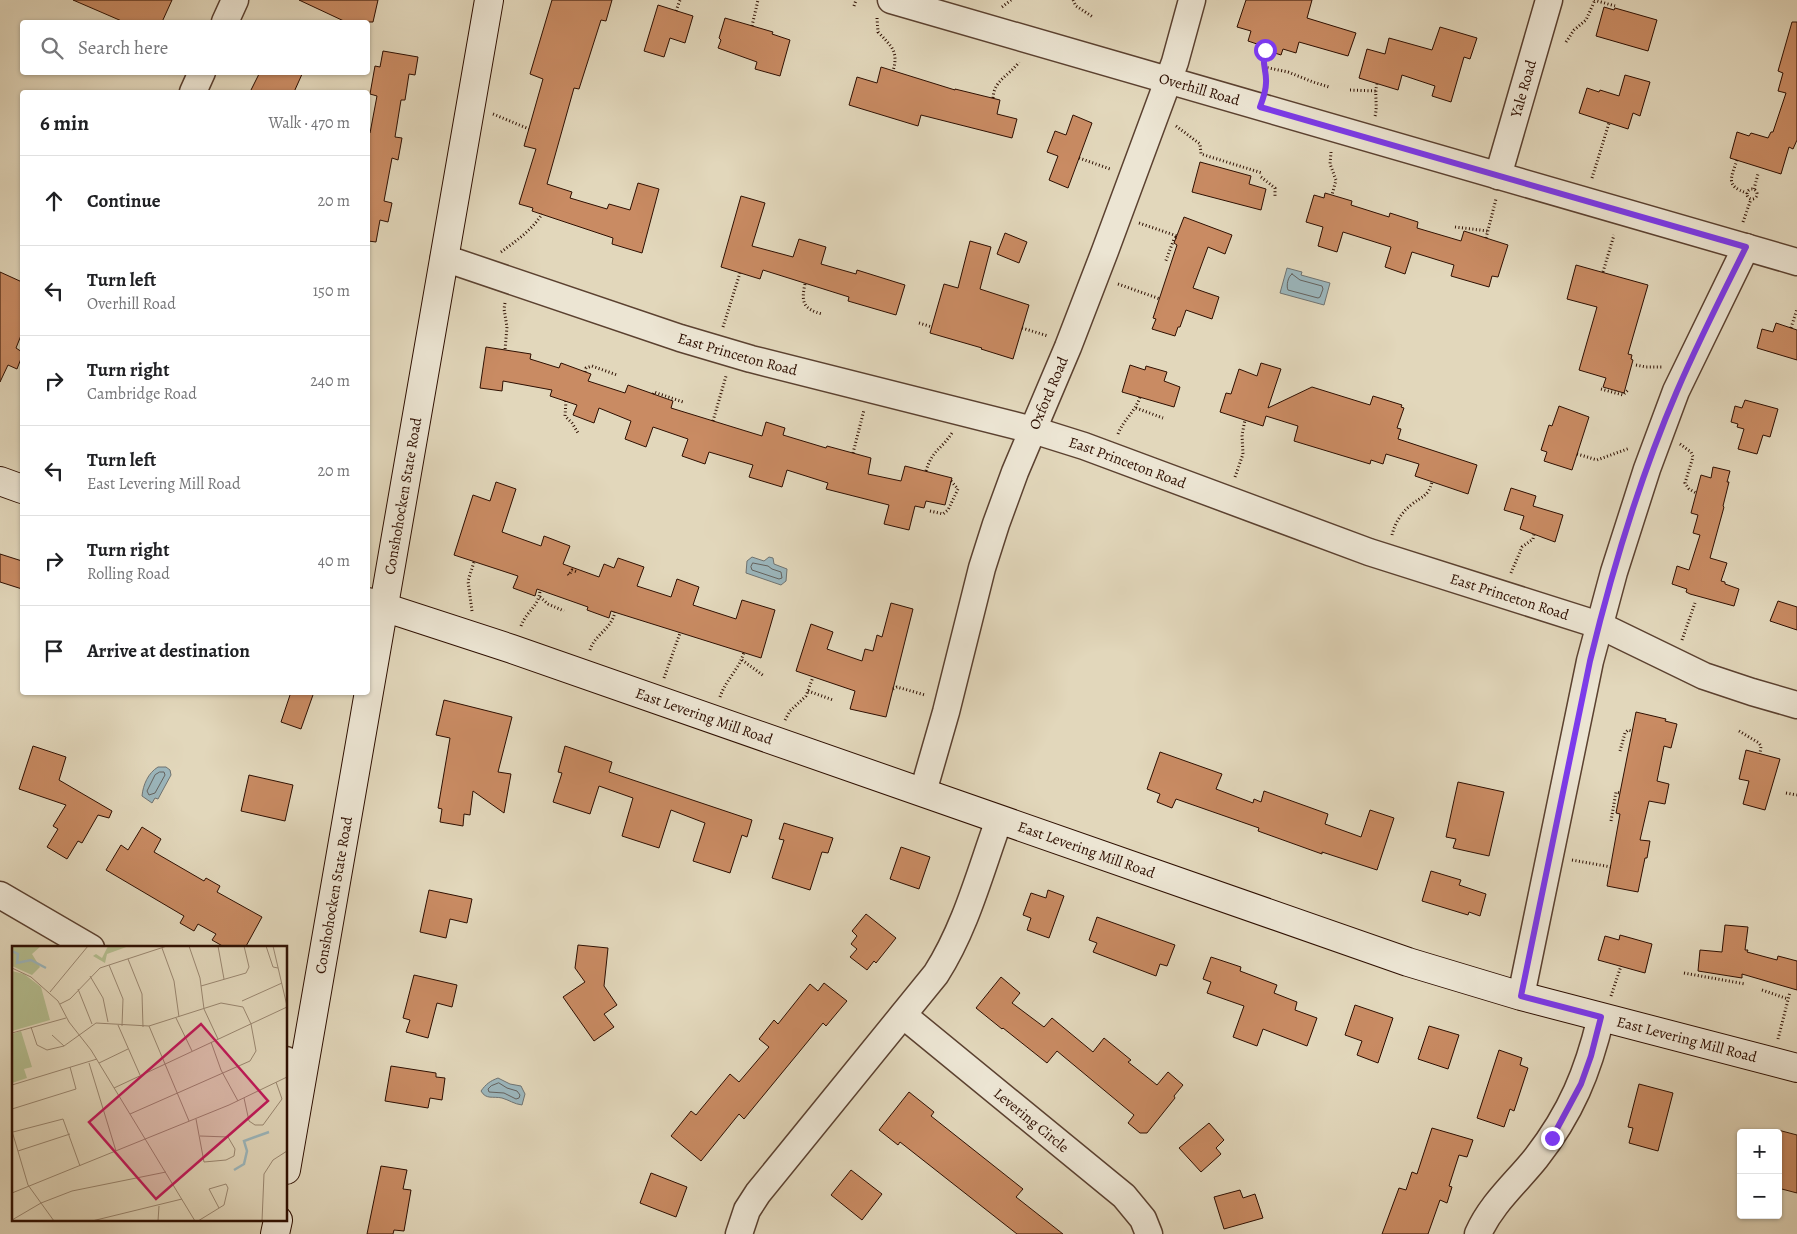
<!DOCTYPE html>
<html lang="en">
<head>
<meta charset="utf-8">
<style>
	:root { --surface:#fff; --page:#f2f2f2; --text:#202124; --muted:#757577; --line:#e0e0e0 }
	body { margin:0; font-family:Alegreya,serif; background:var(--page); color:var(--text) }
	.controls { position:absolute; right:15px; bottom:15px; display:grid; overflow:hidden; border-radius:5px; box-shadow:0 1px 4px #0004 }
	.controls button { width:45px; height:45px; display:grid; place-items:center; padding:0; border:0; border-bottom:1px solid var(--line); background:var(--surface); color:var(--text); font:25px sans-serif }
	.stop { position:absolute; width:15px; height:15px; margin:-11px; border:4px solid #7c3aed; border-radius:50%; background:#fff }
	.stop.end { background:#7c3aed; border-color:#fff; box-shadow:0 1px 5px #0008 }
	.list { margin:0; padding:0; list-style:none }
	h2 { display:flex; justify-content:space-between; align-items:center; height:65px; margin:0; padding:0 20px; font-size:21px }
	h2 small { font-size:16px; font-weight:400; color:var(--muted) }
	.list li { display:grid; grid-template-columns:32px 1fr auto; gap:15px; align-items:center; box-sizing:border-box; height:90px; padding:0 20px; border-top:1px solid var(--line) }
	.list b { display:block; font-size:19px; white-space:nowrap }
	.list p { margin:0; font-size:16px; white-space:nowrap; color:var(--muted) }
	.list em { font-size:16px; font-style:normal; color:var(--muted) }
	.icon { flex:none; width:28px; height:28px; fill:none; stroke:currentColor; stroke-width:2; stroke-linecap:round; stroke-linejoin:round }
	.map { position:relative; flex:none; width:1797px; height:1234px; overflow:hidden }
	.search { position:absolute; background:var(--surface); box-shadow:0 1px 4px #0004; left:20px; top:20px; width:350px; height:55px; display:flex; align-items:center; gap:12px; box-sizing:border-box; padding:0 18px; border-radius:5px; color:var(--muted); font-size:19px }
	.panel { position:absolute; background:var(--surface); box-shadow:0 1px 4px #0004; left:20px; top:90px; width:350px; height:605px; border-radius:5px }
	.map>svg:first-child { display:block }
	.water { fill:#9bb6bc; stroke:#6f7371 }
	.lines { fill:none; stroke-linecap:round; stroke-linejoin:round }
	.shore { stroke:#64625e; stroke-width:1 }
	.building { fill:#c98b63; stroke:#2e0f01 }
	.street-casing { stroke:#5b4130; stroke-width:29 }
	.secondary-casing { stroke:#2e0f01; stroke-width:30 }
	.path { stroke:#2e0f01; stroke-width:3; stroke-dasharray:1 2.5; stroke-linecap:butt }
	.street { stroke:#ece5d3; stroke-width:26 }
	.secondary { stroke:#ece5d3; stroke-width:28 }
	.route { stroke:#7c3aed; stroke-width:6 }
	.labels { text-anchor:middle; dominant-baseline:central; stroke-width:4; stroke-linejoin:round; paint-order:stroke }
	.street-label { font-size:15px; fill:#2e0f01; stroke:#ece5d3 }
	.inset-river { fill:none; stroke:#9bb6bc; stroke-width:2.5 }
	.inset-road { fill:none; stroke:#9a8771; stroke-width:1 }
	.view { fill:#c2185b; fill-opacity:0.15; stroke:#c2185b; stroke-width:2.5 }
	.inset-edge { fill:none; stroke:#2e0f01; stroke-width:2.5 }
</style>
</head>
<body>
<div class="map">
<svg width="1797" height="1234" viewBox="0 0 1797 1234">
	<rect width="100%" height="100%" fill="#e2d7bb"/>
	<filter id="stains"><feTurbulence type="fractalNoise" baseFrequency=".004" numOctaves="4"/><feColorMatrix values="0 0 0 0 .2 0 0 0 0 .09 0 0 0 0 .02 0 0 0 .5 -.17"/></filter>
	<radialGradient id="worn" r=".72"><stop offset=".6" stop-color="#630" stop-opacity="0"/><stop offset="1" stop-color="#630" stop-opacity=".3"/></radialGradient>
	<path class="water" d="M1287,268L1302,272L1301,275L1330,283L1324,305L1280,293Z
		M752,557L764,561L769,557L773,558L774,564L787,569L786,581L781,585L746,573L747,561Z
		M158,767H166L170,770L171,775L158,799L155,798L152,803L142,796C143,785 148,773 158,767Z
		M498,1078L510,1084L521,1086L525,1094L522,1105C514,1104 509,1100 502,1098C493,1096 486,1100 481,1091C486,1084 490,1081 498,1078Z"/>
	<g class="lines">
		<path class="shore" d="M1292,274L1300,280L1322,286L1323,289L1320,297L1318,298L1288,290C1286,286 1288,276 1292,274Z
			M753,563L768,566L772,569L781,572L782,578L779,579L752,570L751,567Z
			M160,772H164L165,775L155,793L149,795L147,791L155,775Z
			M499,1083L507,1088L517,1091L520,1095L519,1098L516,1099L504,1093L489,1092L488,1089L491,1086Z"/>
	</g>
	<path class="building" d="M73,0H172L162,22H124Z
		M299,0H378L373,22H346Z
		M552,0H612L606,21L601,20L579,89L574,88L547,184L572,192L570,198L607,209L609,204L630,210L638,183L659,189L642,253L612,244L613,238L532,211L533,208L519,204L536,149L524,146L543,79L530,74Z
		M1246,0H1312L1307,18L1356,33L1348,56L1299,42L1296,53L1283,49L1281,55L1259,48L1260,45L1248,41L1251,31L1237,27Z
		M658,5L693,16L685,43L670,38L664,57L644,51Z
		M1604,7L1614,10L1615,8L1657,20L1648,51L1596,36Z
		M725,18L773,32L772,34L790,40L780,76L755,69L757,62L718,48L721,40L719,38Z
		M1792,22H1797V140L1793,149L1789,147L1781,174L1730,158L1737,132L1749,136L1751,133L1768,138L1771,132H1773L1786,93L1778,91L1783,73L1778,71Z
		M1440,27L1477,38L1470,59L1464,57L1451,102L1432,96L1435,86L1402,75L1398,90L1359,78L1367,49L1385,54L1389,38L1432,50Z
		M383,51L418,57L415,75L409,74L405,100H401L395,137L402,138L398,160L392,158L384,201L392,203L388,222L380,220L376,242L368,241V133H370L377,96L370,94L375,66L380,67Z
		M881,67L955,90V89L1000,100L997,114L1017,119L1012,138L921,115L918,126L849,105L857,77L877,83Z
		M260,72H303L294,92H250Z
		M1625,75L1650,82L1640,116L1633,113L1628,129L1579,113L1587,88L1599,92L1600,90L1619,96Z
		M1073,115L1092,123L1068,188L1049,180L1058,156L1047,152L1055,131L1066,135Z
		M1200,162L1251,176L1249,184L1266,189L1261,210L1192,192Z
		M1325,193L1352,201L1351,205L1389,217L1390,213L1418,222L1417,228L1461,241L1464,231L1508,245L1498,277L1492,276L1489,287L1451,276L1454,265L1412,252L1405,274L1385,267L1391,247L1343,232L1337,252L1318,246L1323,227L1306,222L1314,195L1324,198Z
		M741,196L765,203L752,246L793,257L799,239L826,247L821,264L856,274L857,270L905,285L896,315L848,301L849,297L763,270L760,279L721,267Z
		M1184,217L1232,235L1225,254L1208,247L1193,288L1219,297L1212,319L1186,310L1180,327H1178L1175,336L1152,329L1156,319L1153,318L1177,245L1174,243Z
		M1005,233L1027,242L1019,263L997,254Z
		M970,241L991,247L980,289L1029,305L1013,359L981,349L982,348L930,333L944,284L958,288Z
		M1576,265L1648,285L1628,354L1632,355L1631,359L1633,360L1624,393L1603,387L1606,378L1579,370L1597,307L1567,299Z
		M0,272L22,282V333L16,348L22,352V356L17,369L8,365L0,382Z
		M1776,323L1797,330V360L1757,348L1762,329L1773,332Z
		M486,347L531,354L530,359L559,368L561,363L591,374L588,381L625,393L628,385L673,401L671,408L762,436L766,422L785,428L783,435L826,448L827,446L871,458L868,474L901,481L905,466L952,478L945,505L926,501L924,508L915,506L909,530L884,524L889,505L826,489L828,483L787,470L782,487L749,477L753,465L709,452L705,464L682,456L688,439L653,427L646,447L625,439L631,421L599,408L594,423L573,415L577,405L550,396L552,390L503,381L502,391L480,388Z
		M1261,363L1281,369L1268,408L1312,387L1370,405L1373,396L1402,405L1401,407L1404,408L1397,428L1401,429L1398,439L1477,465L1468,494L1415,476L1419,464L1386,454L1383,464L1371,460L1370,464L1294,441L1298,426L1266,416L1263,426L1220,412L1226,393L1231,394L1239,369L1257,376Z
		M1130,365L1145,370L1146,366L1167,372L1164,381L1180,387L1174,407L1122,392Z
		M1745,400L1778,409L1770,437L1763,435L1757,454L1738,449L1744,429L1737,427L1738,424L1731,422L1735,406L1742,408Z
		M1559,406L1589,417L1572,470L1544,461L1547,452L1541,450L1549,425L1552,426Z
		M1713,467L1730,471L1727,482H1729L1723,506L1724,507L1710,558L1727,563L1721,581L1725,582V584L1739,589L1734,606L1690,594L1686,592L1687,589L1672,584L1677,566L1689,570L1700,535L1693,533L1698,515L1691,513L1701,475L1711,478Z
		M496,482L516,489L502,532L541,546L544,536L570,546L563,564L599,577L604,564L614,568L618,558L644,567L637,586L671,597L677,579L699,587L693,605L736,619L742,600L775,610L761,658L611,611L609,618L587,610L588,607L537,589L535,596L513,588L518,576L454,555L473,495L490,501Z
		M1511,488L1536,496L1533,506L1563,515L1555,542L1520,529L1524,516L1504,510Z
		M0,554L22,561V589L0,582Z
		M1778,601L1797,607V630L1770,621Z
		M891,603L913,609L886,717L850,709L855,691L796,671L811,624L833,632L827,649L862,661L865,649L873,651L877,635L882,637Z
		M291,692H314L301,729L281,722Z
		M444,700L512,717L498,772L511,774L504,813L473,791L470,815L464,814L463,826L440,822L442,809L438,808L450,738L436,735Z
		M1636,712L1666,719L1665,721L1677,724L1671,748L1664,746L1657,781L1669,784L1665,804L1649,801L1640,840L1650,841L1647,858H1645L1638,892L1607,886L1620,814L1616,813Z
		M33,746L66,757L59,780L112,811L109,818L98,815L82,843L78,841L67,859L47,847L58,829L53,826L66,805L19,789Z
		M565,746L612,762L609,772L752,820L747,837L742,835L730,873L693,861L705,823L671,810L659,848L622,836L633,798L599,786L590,814L553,802L562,773L558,772Z
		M1746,750L1780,759L1765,810L1743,804L1749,781L1739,779Z
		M1160,752L1222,774L1216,789L1253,803L1254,799L1261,802L1264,791L1328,814L1325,824L1361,837L1370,810L1394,818L1377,870L1322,852V854L1258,831L1259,828L1176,799L1172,808L1157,802L1160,794L1147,789Z
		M249,775L293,785L285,821L241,811Z
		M1458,782L1504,792L1489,856L1453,848L1456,839L1446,837Z
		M784,823L833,838L828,853L822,852L810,890L772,878L784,840L779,839Z
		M142,827L161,839L154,852L204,881L206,878L220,886L217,892L262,917L245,948H226L212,940L216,934L198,924L194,931L180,923L184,916L106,870L121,845L128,850Z
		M901,847L930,857L919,889L890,879Z
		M1431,871L1461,880L1459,885L1486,894L1480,916L1469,912L1468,915L1422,901Z
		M429,890L472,899L467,923L450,919L446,938L420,932Z
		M1048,890L1064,896L1049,938L1027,930L1031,918L1023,915L1031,893L1046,898Z
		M866,914L896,938L876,963L874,961L867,970L850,957L857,949L851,944L857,936L852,931Z
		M1097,917L1175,945L1167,966L1160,964L1156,976L1093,952L1097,943L1089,940Z
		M1725,925L1748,927L1745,950H1748L1747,952L1777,960L1778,956L1797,961V990L1742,974V978L1698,971L1700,950L1722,952Z
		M1620,935L1652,944L1645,973L1598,960L1605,936L1619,940Z
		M578,945L608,948L604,986L617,1005L604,1014L614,1027L594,1041L563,997L585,982L575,968Z
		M1211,957L1241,967L1240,971L1277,985L1274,993L1297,1002L1295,1010L1317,1018L1307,1046L1263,1029L1257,1046L1233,1037L1244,1006L1207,993L1211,982L1203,979Z
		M414,975L457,985L452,1007L437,1003L428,1038L406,1032L410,1020L403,1018Z
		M1001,977L1020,993L1012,1003L1044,1027L1052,1018L1093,1052L1104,1038L1131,1060L1128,1062L1157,1085L1168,1072L1183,1085L1174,1096L1175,1098L1147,1133H1140L1128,1123L1134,1115L1057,1051L1047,1063L1003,1028L1002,1029L976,1008Z
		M824,983L847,1001L826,1026L823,1023L744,1119L739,1114L701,1161L671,1136L691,1111L696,1115L730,1074L739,1082L769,1047L759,1039L774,1020L778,1024L810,984L818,991Z
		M1355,1005L1393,1018L1378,1063L1357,1055L1362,1041L1345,1035Z
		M1429,1026L1459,1035L1448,1069L1418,1059Z
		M1499,1050L1522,1058L1520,1065L1528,1068L1514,1111L1510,1109L1504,1127L1477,1118Z
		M391,1066L436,1073V1077L445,1078L442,1100L430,1098L428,1108L385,1101Z
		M1639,1084L1673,1093L1658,1151L1629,1143L1633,1128L1628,1127Z
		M909,1092L934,1112L931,1116L1023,1189L1016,1197L1063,1234H1017L900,1142L898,1145L879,1130Z
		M1209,1123L1224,1140L1216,1148L1221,1154L1201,1172L1179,1148Z
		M1432,1128L1473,1140L1467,1157L1459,1155L1449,1186L1452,1187L1447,1203L1440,1200L1428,1234H1382L1399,1188L1406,1190L1412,1172L1417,1174Z
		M1778,1130L1797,1135V1193L1778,1188Z
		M381,1166L407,1170L403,1189L411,1190L404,1231L394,1230L393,1234H367Z
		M851,1170L882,1194L862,1220L831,1195Z
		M651,1173L687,1187L676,1217L640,1203Z
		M1240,1190L1243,1198L1255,1194L1263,1218L1224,1229L1214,1197Z"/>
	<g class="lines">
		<g class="street-casing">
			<g id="street">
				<path id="s1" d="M891,0L1797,262"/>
				<path d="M225,22L235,0"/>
				<path d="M193,92L202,72"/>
				<path id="s2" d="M1498,176L1549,0"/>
				<path id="s3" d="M444,258L680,338L751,359L1033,430L1084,446L1369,552L1599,625L1704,676L1752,692L1797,705"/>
				<path id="s4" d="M923,792L946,712L982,568L996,524L1015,472L1068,347L1105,251L1175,62L1192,0"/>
				<path d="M0,895L91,948"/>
				<path d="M1521,996L1590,661L1614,572L1647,469L1676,391L1746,247"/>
				<path id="s5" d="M903,1015L1124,1196L1143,1219L1149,1234"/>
				<path d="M286,1060L303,1069"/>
				<path d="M739,1234L747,1210L758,1193L936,974C966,927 980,872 999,820"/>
				<path d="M1478,1234C1491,1204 1516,1183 1536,1158C1571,1113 1588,1072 1601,1017"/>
			</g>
		</g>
		<g class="secondary-casing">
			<g id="secondary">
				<path d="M0,481L22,489"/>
				<path id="s6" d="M368,602L512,649L1408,962L1521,996L1797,1068"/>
				<path id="s7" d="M286,1170L489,0"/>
				<path d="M275,1234L278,1220"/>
			</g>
		</g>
		<path class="path" d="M1073,0L1076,6L1093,17
			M1594,0L1615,6
			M854,6L856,0
			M1002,7L1011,0
			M676,11L680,0
			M877,18L878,32C891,46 899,51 893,71
			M752,26L758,0
			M1566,42L1574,30L1586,20L1595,0
			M1265,50L1263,61L1266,84
			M1264,67L1288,72L1313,82L1329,87
			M1350,90L1376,91
			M993,98C994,80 1009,76 1019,62
			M493,114L529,129
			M1375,116C1378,105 1374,95 1377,84
			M1176,126L1200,144L1201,154L1262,173
			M1331,152L1330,164L1336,180L1332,195
			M1079,158L1110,169
			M1737,160C1731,178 1725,186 1747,193
			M1261,177L1275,188V198
			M1592,178L1609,123
			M1747 194a5 5 0 1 1 10 0a5 5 0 1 1-10 0Z
			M1754,189L1758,174
			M1743,222L1751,199
			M1139,223L1177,236L1174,239L1165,263
			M1455,227L1488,231
			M1486,238L1496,199
			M501,252C516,241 532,230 542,214
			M1603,272L1614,235
			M805,284C801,302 803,309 822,314
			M1118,284L1160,299
			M505,303L504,309L507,327L505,350
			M919,323L932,327
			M723,327L740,273
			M1022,328L1048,336
			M1791,328L1797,309
			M1636,365L1646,367H1662
			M585,372L586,368L592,366L617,375
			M1601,389L1623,395L1628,390
			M653,394L654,392L683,402
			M566,401L565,416L572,423L578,433
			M1136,408L1163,418
			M713,421L726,376
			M1118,434C1124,419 1135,412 1140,397
			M1680,444L1691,452L1693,457L1685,483L1689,489L1696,493
			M853,453L864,410
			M1577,454L1597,460L1630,448
			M926,471C932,450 941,450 952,433
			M1235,477L1243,454L1242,435L1245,420
			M930,511L943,514L948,510L958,489L951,481
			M1392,535C1395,523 1401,513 1411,505C1422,496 1428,497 1432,482
			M1511,573L1522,547L1533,539L1534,534
			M568,574L569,575L572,570L577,572
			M540,597L548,604L564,611
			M472,611L468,581L474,562
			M521,626C527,610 539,607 540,590
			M1682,640L1695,603
			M590,650C595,634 611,630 615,612
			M742,660L764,676
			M664,678L680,633
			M893,689L897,687L925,695
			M808,691L833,700
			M720,697C726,679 739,670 744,652
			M785,720L790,711L806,696L813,677
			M1739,731L1759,743L1761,746L1760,754
			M1620,751L1625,733L1628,730L1632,731
			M1786,793L1797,795
			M1611,821L1616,792L1620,793
			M1572,860L1611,867
			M1684,973L1745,984
			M1762,990L1788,999
			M1611,996L1621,966
			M1778,1039L1790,992"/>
		<use href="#street" class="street"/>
		<use href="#secondary" class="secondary"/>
	</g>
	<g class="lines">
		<path class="route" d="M1265,50C1261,62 1267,71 1266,83C1266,91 1263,99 1260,107L1746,247C1722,295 1698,342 1677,391C1640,477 1612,570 1590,661L1521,996L1601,1017L1591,1056L1581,1084L1552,1138"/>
	</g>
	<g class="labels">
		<g class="street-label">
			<text stroke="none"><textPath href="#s2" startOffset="91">Yale Road</textPath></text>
			<text stroke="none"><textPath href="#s1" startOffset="321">Overhill Road</textPath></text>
			<text stroke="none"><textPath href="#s3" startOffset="309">East Princeton Road</textPath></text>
			<text stroke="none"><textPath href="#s4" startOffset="419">Oxford Road</textPath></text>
			<text stroke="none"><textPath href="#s3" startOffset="714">East Princeton Road</textPath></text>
			<text stroke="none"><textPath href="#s7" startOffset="684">Conshohocken State Road</textPath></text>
			<text stroke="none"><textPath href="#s3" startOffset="1119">East Princeton Road</textPath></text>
			<text stroke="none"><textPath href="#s6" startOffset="355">East Levering Mill Road</textPath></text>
			<text stroke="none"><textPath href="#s6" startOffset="760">East Levering Mill Road</textPath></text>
			<text stroke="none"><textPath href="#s7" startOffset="279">Conshohocken State Road</textPath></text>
			<text stroke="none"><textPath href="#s6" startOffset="1390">East Levering Mill Road</textPath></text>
			<text stroke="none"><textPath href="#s5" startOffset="166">Levering Circle</textPath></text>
		</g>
	</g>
	<g transform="translate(12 946)">
		<rect width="275" height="275" fill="#e2d7bb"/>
		<path d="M0,0H29L20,8L28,21L20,29L0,20ZM96,0H117L95,8L93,17L81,10L84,8L90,12ZM0,25L12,28L29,41L38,74L0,85ZM9,85L20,121L12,123L15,132L0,137V88Z" fill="#b4be90"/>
		<path class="inset-river" d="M0,5L6,8L5,17L19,14L34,22M222,224L232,218L235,205L232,195L257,186"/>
		<path class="inset-road" d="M177,0L188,32L192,63L206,93M206,0L212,33M254,0L261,21L266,22M261,0L275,60M150,2L162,35L167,71M116,13L130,48L131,81M97,19L111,53L110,80M0,22L19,31L46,55L57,76L79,104L183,275M78,30L91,52L96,76M189,40L234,27L237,21L232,0M66,43L80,78M38,46L76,0M230,55L270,37M48,58L58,53L88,22L155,0M164,72L180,105M106,79L128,129M137,80L177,175M19,81L25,99L35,104L52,100L84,77L137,80L209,57L231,61L239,78L244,105L238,115L118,168M0,87L54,72M40,89L52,100M199,96L209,124L226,155M77,117L104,205M87,117L116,103M0,139L85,113M102,142L275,61M232,152L237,175L243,179H251L270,153L264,136M0,163L64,143L58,121M184,173L192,216L214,214L222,210L223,203L216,191L188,190M0,185L16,239L42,275M1,186L51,173L68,220M6,205L58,188M0,247L217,159L275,131M0,274L29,257L60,245L154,226M80,275L170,253M146,275L147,260M186,275L212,259L216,242L214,238L197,243L207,262M250,275L252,228L261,214L275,205"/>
		<path class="view" d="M189,78L256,155L144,253L77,176Z"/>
		<rect width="275" height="275" class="inset-edge"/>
	</g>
	<rect width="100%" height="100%" filter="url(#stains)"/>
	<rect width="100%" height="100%" fill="url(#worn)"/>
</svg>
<div class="controls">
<button>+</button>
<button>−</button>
</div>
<div class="stop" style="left:1265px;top:50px"></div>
<div class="stop end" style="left:1552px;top:1138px"></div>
<div class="search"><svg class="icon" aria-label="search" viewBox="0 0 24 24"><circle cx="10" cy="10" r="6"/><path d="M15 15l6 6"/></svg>Search here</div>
<section class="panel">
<h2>6 min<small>Walk · 470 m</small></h2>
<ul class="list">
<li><svg class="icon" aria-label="ahead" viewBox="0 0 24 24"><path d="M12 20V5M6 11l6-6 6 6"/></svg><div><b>Continue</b></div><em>20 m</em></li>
<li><svg class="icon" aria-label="left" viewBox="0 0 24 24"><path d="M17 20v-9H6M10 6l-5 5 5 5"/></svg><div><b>Turn left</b><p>Overhill Road</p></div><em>150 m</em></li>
<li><svg class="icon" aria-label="right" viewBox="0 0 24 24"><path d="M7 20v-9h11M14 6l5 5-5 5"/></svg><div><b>Turn right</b><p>Cambridge Road</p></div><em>240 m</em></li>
<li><svg class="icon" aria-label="left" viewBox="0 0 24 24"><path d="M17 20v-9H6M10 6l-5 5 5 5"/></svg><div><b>Turn left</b><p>East Levering Mill Road</p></div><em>20 m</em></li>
<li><svg class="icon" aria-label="right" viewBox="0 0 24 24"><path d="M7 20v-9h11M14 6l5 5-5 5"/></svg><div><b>Turn right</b><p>Rolling Road</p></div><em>40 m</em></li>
<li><svg class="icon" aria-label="arrive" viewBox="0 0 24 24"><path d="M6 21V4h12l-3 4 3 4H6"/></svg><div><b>Arrive at destination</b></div></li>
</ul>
</section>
</div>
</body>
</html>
